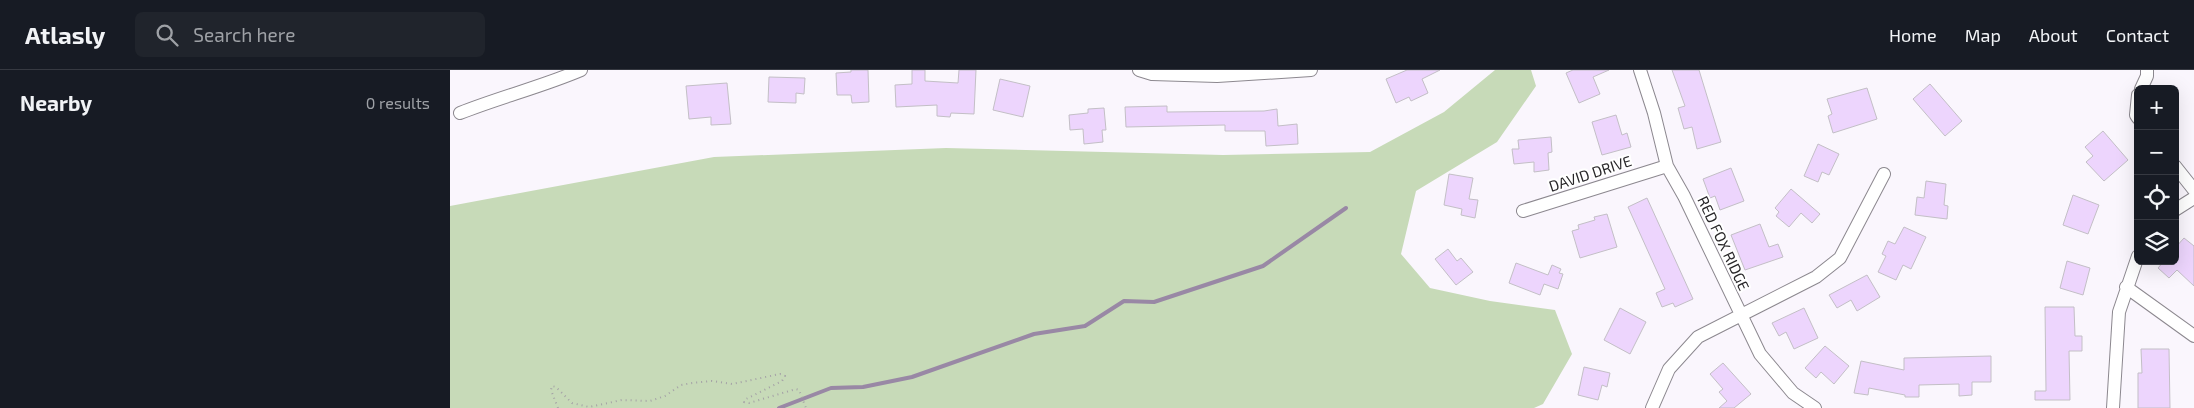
<!DOCTYPE html>
<html lang="en">
<head>
<meta charset="utf-8">
<style>
	:root { --surface:#171b24; --page:#20242c; --text:#f1f3f6; --muted:#9ea1a6; --line:#363941 }
	body { margin:0; font-family:"Exo 2",sans-serif; background:var(--page); color:var(--text) }
	.controls { position:absolute; right:15px; top:15px; display:grid; overflow:hidden; border-radius:8px; box-shadow:0 5px 20px #0002 }
	.controls button { width:45px; height:45px; display:grid; place-items:center; padding:0; border:0; border-bottom:1px solid var(--line); background:var(--surface); color:var(--text); font:25px sans-serif }
	.list { margin:0; padding:0; list-style:none }
	h2 { display:flex; justify-content:space-between; align-items:center; height:65px; margin:0; padding:0 20px; font-size:21px }
	h2 small { font-size:16px; font-weight:400; color:var(--muted) }
	.icon { flex:none; width:28px; height:28px; fill:none; stroke:currentColor; stroke-width:2; stroke-linecap:round; stroke-linejoin:round }
	.map { position:relative; flex:none; width:1744px; height:338px; overflow:hidden }
	header { display:flex; align-items:center; gap:30px; box-sizing:border-box; height:70px; padding:0 25px; background:var(--surface); border-bottom:1px solid var(--line) }
	header strong { font-size:24px }
	nav { display:flex; gap:28px; margin-inline-start:auto; font-size:18px }
	.search { width:350px; height:45px; background:var(--page); display:flex; align-items:center; gap:12px; box-sizing:border-box; padding:0 18px; border-radius:8px; color:var(--muted); font-size:19px }
	main { display:flex }
	aside { flex:1; background:var(--surface) }
	.map>svg:first-child { display:block }
	.green { fill:#c7dab8 }
	.lines { fill:none; stroke-linecap:round; stroke-linejoin:round }
	.stream { stroke:#9988a5; stroke-width:4 }
	.building { fill:#edd5fd; stroke:#c3bfc6 }
	.minor-casing { stroke:#8c888f; stroke-width:14 }
	.path { stroke:#a4a1a6; stroke-width:2; stroke-dasharray:1 4; stroke-linecap:butt }
	.minor { stroke:#fff; stroke-width:12 }
	.labels { text-anchor:middle; dominant-baseline:central; stroke-width:4; stroke-linejoin:round; paint-order:stroke }
	.street-label { font-size:15px; fill:#282629; stroke:#fff }
</style>
</head>
<body>
<header>
<strong>Atlasly</strong>
<div class="search"><svg class="icon" aria-label="search" viewBox="0 0 24 24"><circle cx="10" cy="10" r="6"/><path d="M15 15l6 6"/></svg>Search here</div>
<nav><a>Home</a><a>Map</a><a>About</a><a>Contact</a></nav>
</header>
<main>
<aside>
<h2>Nearby<small>0 results</small></h2>
<ul class="list">
</ul>
</aside>
<div class="map">
<svg width="1744" height="338" viewBox="0 0 1744 338">
	<rect width="100%" height="100%" fill="#faf6fd"/>
	<path class="green" d="M1045,0H1081L1086,16L1047,72L966,121L951,184L980,218L1040,231L1105,240L1122,284L1093,334L1084,338H0V136L264,87L496,78L773,85L920,82L994,42Z"/>
	<g class="lines">
		<path class="stream" d="M329,338L381,318L413,317L462,307L584,264L635,256L674,231L704,232L813,196L896,138"/>
	</g>
	<path class="building" d="M401,0H418L419,32L402,33L401,25H387L386,3L401,2Z
		M462,0H475V11L508,13L509,0H526L524,44L501,43L500,47L487,46V35L446,37L445,15L462,14Z
		M957,0H990L972,9L978,23L961,31L959,27L946,33L936,9Z
		M1123,0H1159L1143,7L1150,24L1129,33L1116,3Z
		M1222,0H1249L1271,72L1247,79L1242,57L1234,59L1228,38L1235,36Z
		M319,7L355,8L354,24L346,23V33L318,32Z
		M550,9L580,16L573,47L543,40Z
		M277,13L281,54L261,55V47L239,49L236,16Z
		M1480,14L1512,51L1495,66L1463,29Z
		M1417,18L1427,49L1383,63L1378,46L1382,44L1377,29Z
		M717,36V42L814,41L827,39L828,56L847,54L848,74L816,76L815,61H775V55L676,57L675,37Z
		M654,38L656,60H652L653,72L634,74L633,59L620,60L619,45L638,43V39Z
		M1166,45L1172,65L1177,63L1181,77L1152,85L1142,52Z
		M1653,61L1678,90L1654,111L1636,92L1643,86L1635,77Z
		M1101,67L1102,82L1098,83L1099,100L1084,102V92L1064,94L1062,79H1069L1068,70Z
		M1368,74L1389,84L1379,105L1372,102L1368,112L1354,106Z
		M1281,98L1294,131L1270,140L1265,126L1260,128L1253,109Z
		M999,104L1023,108L1019,129L1028,130L1025,148L1011,145L1012,139L994,135Z
		M1476,111L1496,114L1494,135L1498,136L1497,149L1465,145L1467,127L1474,128Z
		M1341,119L1370,144L1362,153L1351,143L1339,157L1326,146L1329,142L1325,138Z
		M1623,125L1649,135L1638,164L1613,155Z
		M1197,128L1243,229L1225,237L1223,233L1212,237L1206,223L1215,219L1178,137Z
		M1157,144L1167,177L1130,188L1122,161L1129,159L1128,155L1145,150L1144,147Z
		M1310,154L1319,177L1328,174L1333,187L1295,200L1281,165Z
		M1454,157L1476,167L1461,199L1453,195L1446,210L1428,202L1436,186L1432,184L1438,171L1445,174Z
		M1734,168L1744,176V216L1727,200L1719,208L1708,198L1714,191H1725V178Z
		M998,179L1007,191L1011,188L1023,202L1006,215L985,189Z
		M1617,191L1640,198L1633,225L1610,218Z
		M1066,193L1098,205L1102,195L1111,199L1109,203L1113,204L1108,219L1094,214L1090,225L1059,213Z
		M1417,205L1430,227L1407,241L1401,230L1387,238L1379,225Z
		M1595,237H1624L1625,266H1632V281H1619L1620,330H1585V321H1596Z
		M1170,238L1196,252L1180,284L1154,270Z
		M1354,238L1368,268L1344,279L1336,262L1329,266L1322,253Z
		M1375,276L1399,296L1384,314L1371,302L1366,308L1355,298Z
		M1691,279H1719L1720,338H1688V303H1692Z
		M1541,286V312H1522V325L1509,326V314L1469,315V327H1455V325L1419,318L1418,325L1404,323L1411,291L1454,300V288Z
		M1273,293L1301,324L1284,338H1269L1277,331L1269,322L1273,319L1260,304Z
		M1134,297L1160,303L1157,317L1152,315L1148,330L1128,325Z"/>
	<g class="lines">
		<g class="minor-casing">
			<path id="minor" d="M689,0L702,4L767,6L861,0
				M1190,0L1204,43L1217,96L1234,126L1310,284L1343,323L1365,338
				M1691,19L1697,6V0
				M1688,25L1686,45L1688,48
				M10,43C50,27 91,17 131,0
				M1725,96L1744,120
				M1725,140L1744,128
				M1073,141L1217,96
				M1676,217L1744,266
				M1202,338L1219,299L1248,267L1366,207L1390,188L1434,104
				M1663,338L1669,242L1688,186"/>
		</g>
		<path class="path" d="M108,338L101,320L102,316L106,317L122,333L139,337L172,330L200,331L215,326L231,315L242,313L262,311L282,314L330,304L335,306L332,311L296,329L294,332L299,333L346,319L349,320L356,338"/>
		<use href="#minor" class="minor"/>
	</g>
	<g class="labels">
		<g class="street-label">
			<text transform="translate(1140 103) rotate(-18)">DAVID DRIVE</text>
			<text transform="translate(1274 173) rotate(65)">RED FOX RIDGE</text>
		</g>
	</g>
</svg>
<div class="controls">
<button>+</button>
<button>−</button>
<button><svg class="icon" aria-label="locate" viewBox="0 0 24 24"><circle cx="12" cy="12" r="6"/><path d="M12 2v4M12 18v4M2 12h4M18 12h4"/></svg></button>
<button><svg class="icon" aria-label="layers" viewBox="0 0 24 24"><path d="M12 4l9 5-9 5-9-5zM3 14l9 5 9-5"/></svg></button>
</div>
</div>
</main>
</body>
</html>
